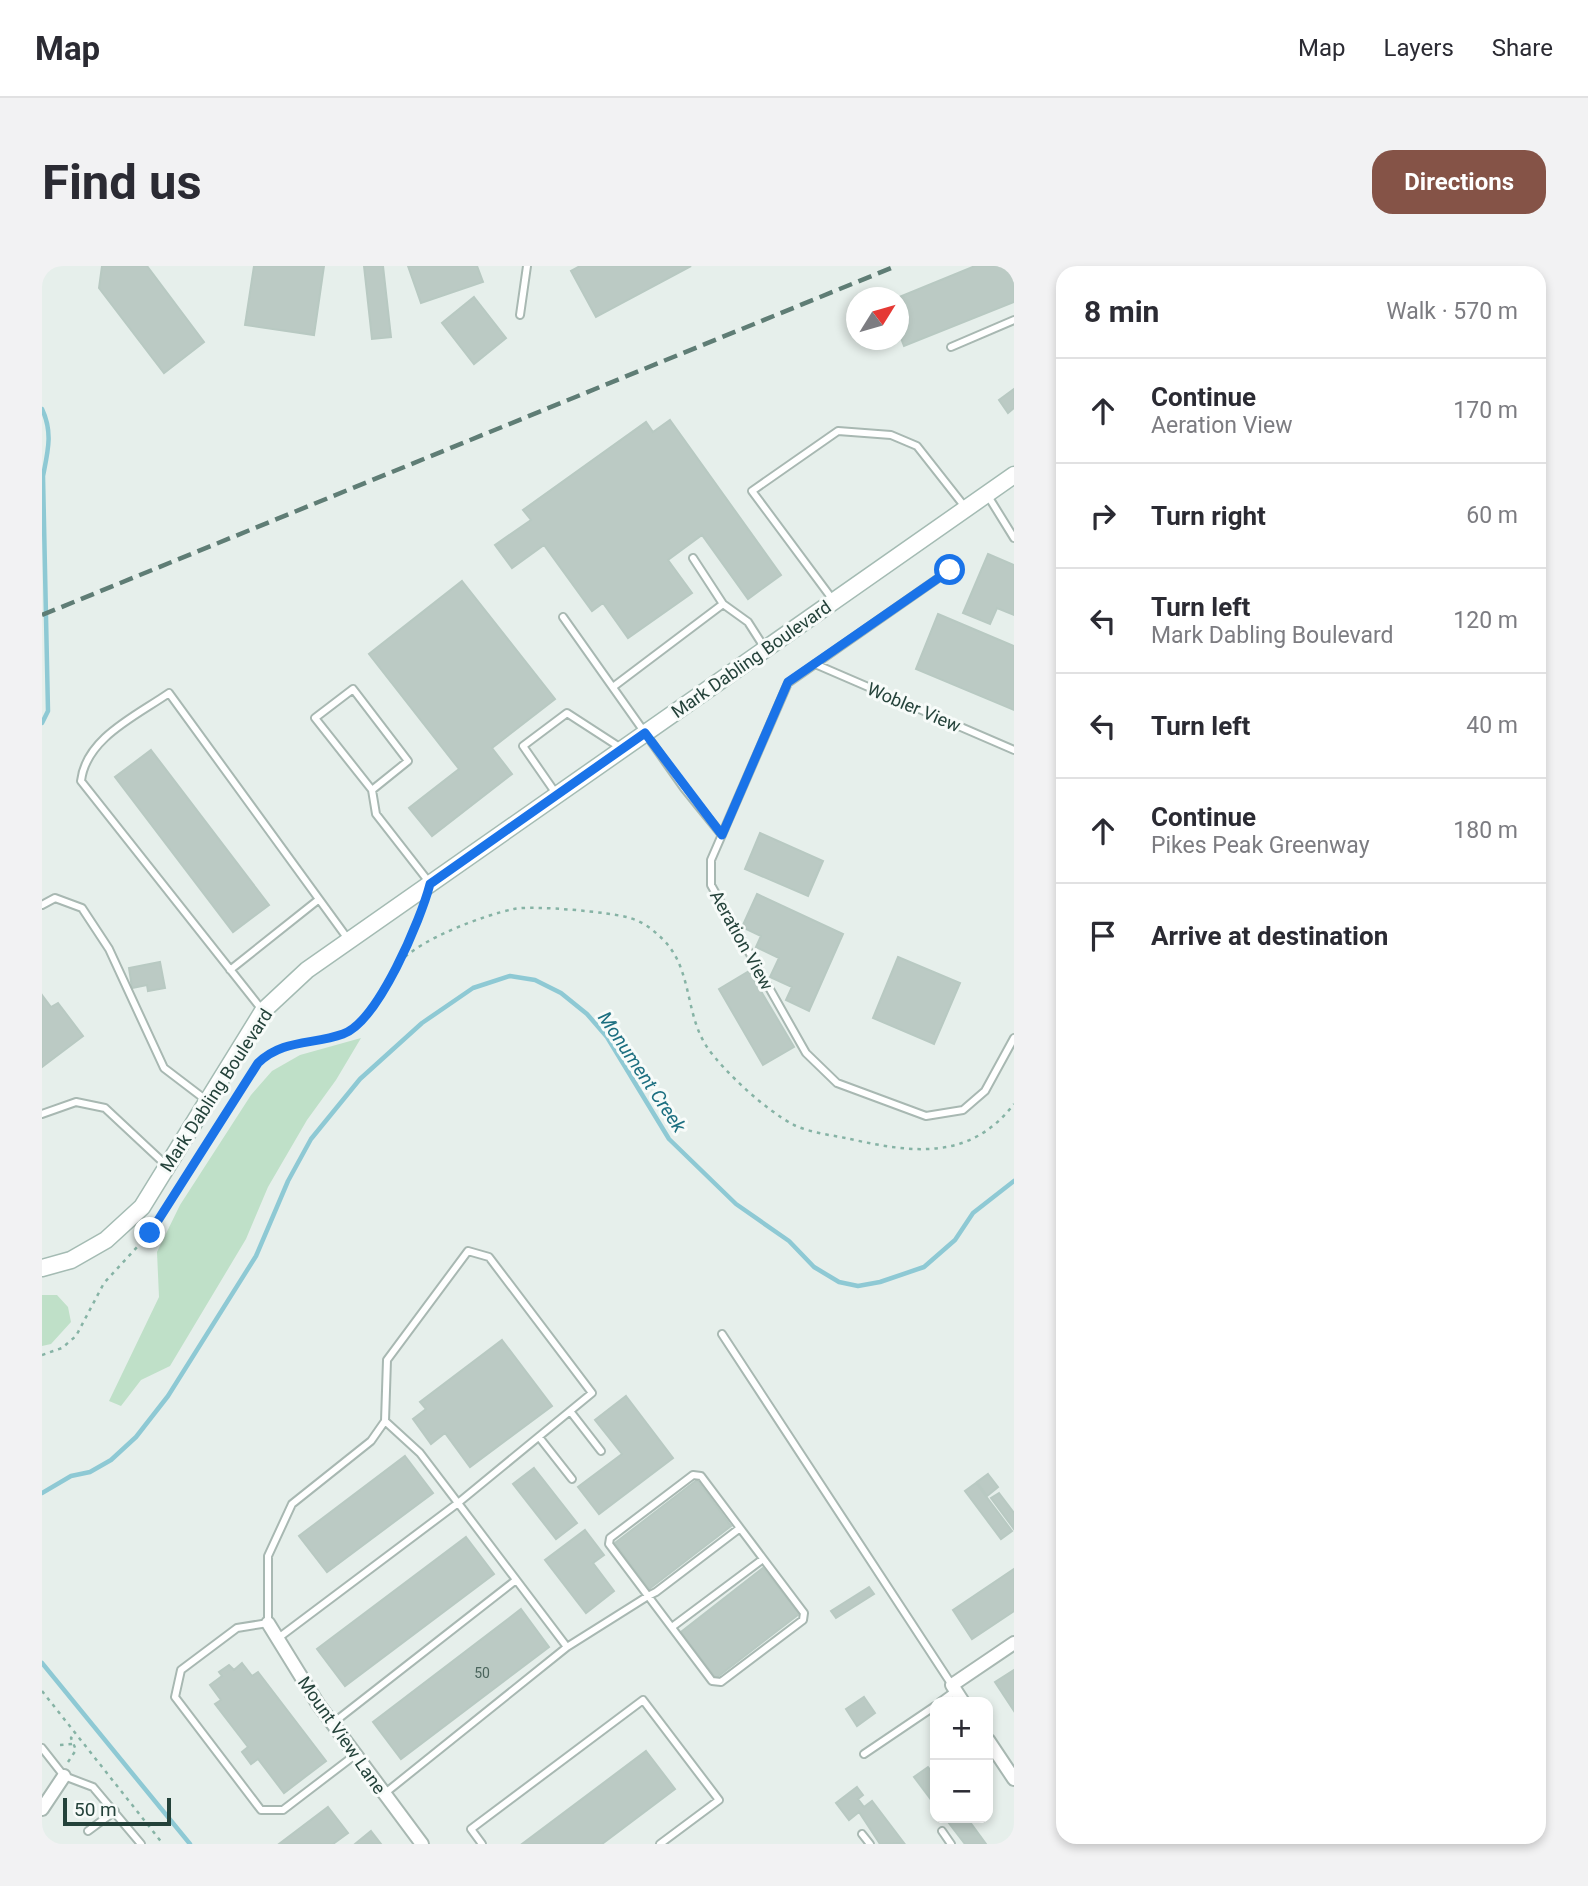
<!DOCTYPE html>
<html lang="en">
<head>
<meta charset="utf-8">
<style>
	:root { --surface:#fff; --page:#f2f2f3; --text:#2b2b33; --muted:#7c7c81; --line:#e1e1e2; --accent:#855347 }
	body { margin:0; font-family:Roboto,sans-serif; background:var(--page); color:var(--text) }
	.controls { position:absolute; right:21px; bottom:21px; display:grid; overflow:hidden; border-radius:14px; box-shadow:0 4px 10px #0003 }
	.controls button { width:63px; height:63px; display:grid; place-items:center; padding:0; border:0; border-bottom:2px solid var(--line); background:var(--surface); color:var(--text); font:35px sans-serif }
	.compass { position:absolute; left:804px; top:21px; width:63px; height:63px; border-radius:50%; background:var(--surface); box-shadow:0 4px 10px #0003; rotate:53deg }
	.scale { position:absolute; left:21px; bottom:18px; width:108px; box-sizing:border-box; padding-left:7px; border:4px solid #24423a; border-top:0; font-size:19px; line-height:24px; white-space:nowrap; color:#24423a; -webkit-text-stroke:5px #f7fbf9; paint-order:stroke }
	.stop { position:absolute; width:21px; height:21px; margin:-16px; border:5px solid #1a73e8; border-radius:50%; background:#fff }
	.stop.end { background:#1a73e8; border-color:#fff; box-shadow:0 2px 7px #0008 }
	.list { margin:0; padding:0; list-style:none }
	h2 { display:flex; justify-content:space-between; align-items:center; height:91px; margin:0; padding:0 28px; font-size:30px }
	h2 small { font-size:23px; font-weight:400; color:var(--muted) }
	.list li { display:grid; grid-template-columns:46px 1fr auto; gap:21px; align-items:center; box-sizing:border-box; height:105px; padding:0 28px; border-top:2px solid var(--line) }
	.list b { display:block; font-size:26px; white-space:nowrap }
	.list p { margin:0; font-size:23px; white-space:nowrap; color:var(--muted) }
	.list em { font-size:23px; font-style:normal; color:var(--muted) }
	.icon { flex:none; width:38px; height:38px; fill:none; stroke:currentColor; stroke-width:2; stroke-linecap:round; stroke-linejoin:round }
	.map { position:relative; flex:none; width:972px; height:1578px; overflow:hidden; border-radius:21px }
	header { display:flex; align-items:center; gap:42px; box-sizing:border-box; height:98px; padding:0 35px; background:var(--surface); border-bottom:2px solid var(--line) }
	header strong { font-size:33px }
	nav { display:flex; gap:38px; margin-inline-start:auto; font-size:24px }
	.intro { display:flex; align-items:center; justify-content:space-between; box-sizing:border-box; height:168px; padding:0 42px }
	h1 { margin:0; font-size:49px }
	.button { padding:18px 32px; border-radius:21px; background:var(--accent); color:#fff; font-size:24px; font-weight:700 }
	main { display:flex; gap:42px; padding:0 42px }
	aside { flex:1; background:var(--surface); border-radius:21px; box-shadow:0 4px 10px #0003 }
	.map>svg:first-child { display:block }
	.green { fill:#bfe0c8 }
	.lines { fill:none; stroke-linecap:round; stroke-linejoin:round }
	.stream { stroke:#8ec9d4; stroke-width:4.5 }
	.building { fill:#bbcac4; stroke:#b8c9c2; stroke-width:2 }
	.lane-casing { stroke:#a8b8b2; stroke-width:10 }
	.street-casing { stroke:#a8b8b2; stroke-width:16 }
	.secondary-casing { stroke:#a4bbb3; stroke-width:19 }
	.path { stroke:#86b3a5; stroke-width:2.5; stroke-dasharray:3.5 5; stroke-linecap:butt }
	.lane { stroke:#fff; stroke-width:6 }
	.street { stroke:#fff; stroke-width:12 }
	.secondary { stroke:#fff; stroke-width:16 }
	.rail { stroke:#5f7d75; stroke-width:4.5; stroke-dasharray:14 7; stroke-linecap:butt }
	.route { stroke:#1a73e8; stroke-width:9 }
	.labels { text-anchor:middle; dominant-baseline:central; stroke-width:6; stroke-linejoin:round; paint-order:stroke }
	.number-label { font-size:14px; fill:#4a645c }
	.street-label { font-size:18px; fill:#24423a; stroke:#f7fbf9 }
	.water-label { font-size:19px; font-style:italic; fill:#1c6f80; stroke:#f7fbf9 }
</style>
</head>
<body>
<header>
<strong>Map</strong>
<nav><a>Map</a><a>Layers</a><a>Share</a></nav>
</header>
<div class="intro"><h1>Find us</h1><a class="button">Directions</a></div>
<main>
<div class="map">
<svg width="972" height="1578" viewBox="0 0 972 1578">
	<rect width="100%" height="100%" fill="#e6efeb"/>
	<path class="green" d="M319,772L294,814L265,854L226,921L204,973L128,1100L99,1114L79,1140L67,1135L117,1031L115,986L138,939L209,829L230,805L258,789Z
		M0,1029H15L26,1041L29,1056L9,1078L0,1080Z"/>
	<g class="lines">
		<path class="stream" d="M0,143C11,166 6,185 1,210L6,445L0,457
			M0,1227L29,1210L48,1206L69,1194L94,1171L126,1130L214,990L246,915L269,873L318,813L380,757L431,722L468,710L493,714L519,727L545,748L565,771L627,873L694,938L747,975L772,1001L797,1016L816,1020L838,1016L882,1001L913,974L931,947L972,915
			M0,1397L148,1578"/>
	</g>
	<path class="building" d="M60,0H105L162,76L122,107L57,22Z
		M212,0H282L272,69L203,59Z
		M322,0H341L349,71L330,73Z
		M366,0H435L441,16L379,37Z
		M538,0H649L554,51L529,5Z
		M933,0H972V36L862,80L856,64L855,32Z
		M432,31L464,72L432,98L400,57Z
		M972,123V142L966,147L957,134Z
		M628,154L739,309L706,333L660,269L626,294L650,327L586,372L561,337L550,345L502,279L470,302L453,279L489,254L481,244L604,156L611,166Z
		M946,288L972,299V349L955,342L948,358L921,347Z
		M420,315L513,433L450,482L470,508L390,570L367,542L417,503L327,388Z
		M896,348L972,380V444L874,403Z
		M109,484L227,639L191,666L73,511Z
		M718,567L781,595L766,630L703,603Z
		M715,628L801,668L767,745L744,734L750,721L728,711L737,692L714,681L719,670L700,661Z
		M856,691L918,717L892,778L831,752Z
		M118,696L123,722L106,725L105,719L90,722L87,702Z
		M707,705L752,781L721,799L677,723Z
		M0,729L9,741L16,737L41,770L0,801Z
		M460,1074L510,1140L428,1201L403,1167L389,1178L371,1153L384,1143L378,1136Z
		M584,1130L631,1192L557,1248L536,1221L580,1188L553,1154Z
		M363,1190L391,1227L285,1306L257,1270Z
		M492,1202L535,1257L514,1273L471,1218Z
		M946,1208L956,1221L945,1230L935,1216Z
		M655,1214L689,1260L607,1323L573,1277Z
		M934,1217L970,1265L959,1273L923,1225Z
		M957,1227L972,1247V1263L949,1232Z
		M543,1264L562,1289L551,1297L572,1325L544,1347L503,1294Z
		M424,1271L452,1308L303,1420L275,1383Z
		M721,1302L757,1348L674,1412L639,1366Z
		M972,1303V1345L930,1373L911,1344Z
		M827,1321L832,1328L794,1352L789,1345Z
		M479,1343L507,1381L359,1493L331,1456Z
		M200,1397L210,1410L216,1406L284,1495L242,1527L216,1493L209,1498L200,1486L206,1481L173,1438L179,1434L168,1419L180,1410L177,1406L187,1399L192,1404Z
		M972,1404V1445L953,1416Z
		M822,1431L833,1447L815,1460L804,1443Z
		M604,1485L633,1523L560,1578H480Z
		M886,1501L893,1510V1539L872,1511Z
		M815,1521L821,1529L816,1533L822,1541L830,1535L862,1577L838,1578L817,1546L807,1554L794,1537Z
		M286,1541L306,1567L291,1578H237Z
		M903,1552H925L944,1578H923Z
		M329,1565L339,1578H313Z"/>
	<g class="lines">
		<g class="lane-casing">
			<path id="lane" d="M478,49L485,0
				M909,81L972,54
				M946,230L972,272
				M908,304L746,417L669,594V619L764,787L795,817L884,850L921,844L943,825L972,772
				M791,334L710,225L796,165L849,169L875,180L923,241
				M681,338L706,356L722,381
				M521,351L642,522L680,569
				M773,398L972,484
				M571,421L681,338L651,292
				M330,524L366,495L311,423L273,452L330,524L334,548L387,616
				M515,529L481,480L525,447L579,482
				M0,639L13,632L40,642L67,683L122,802L164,834
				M188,704L276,634
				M221,745L39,515C44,472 94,450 127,427L306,673
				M0,848L34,836L63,842L124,899
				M680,1068L910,1419
				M528,1145L559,1185
				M497,1171L530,1213
				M630,1361L721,1293
				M235,1373L416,1237L378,1187L343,1155
				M525,1381L606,1330L614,1326L698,1262L762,1347L761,1354L679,1416L670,1415L567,1278L568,1272L651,1209L659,1210L698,1262
				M898,1436L913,1425
				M291,1457L474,1314
				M0,1482L22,1510L51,1521L99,1578
				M822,1488L893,1440
				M313,1489L241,1544H219L133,1431L139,1404L195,1362L226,1357V1290L250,1238L329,1175L343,1155L345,1094L426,985L447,991L550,1127L416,1237L525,1381L342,1528
				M46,1565L73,1545
				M900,1565L909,1578
				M820,1568L828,1578
				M440,1578L429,1563L601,1434L677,1534L618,1578"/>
		</g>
		<g class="street-casing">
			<path id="street" d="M226,1357L276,1438L380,1578
				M921,1436L910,1419L972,1377
				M946,1474L972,1513
				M0,1543L22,1510"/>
		</g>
		<g class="secondary-casing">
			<path id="secondary" d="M0,1002L29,994L64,974L100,941L221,745L265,704L972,209"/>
		</g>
		<path class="path" d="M359,694L382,639
			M0,1089L20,1082L34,1070L62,1017L108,967L216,797C248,767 281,784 309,764C333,747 338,718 358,696C378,673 442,649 472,643C491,639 569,646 588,652C598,655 608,661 615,668C652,698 641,745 665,781C683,807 725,845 752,859C769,867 790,869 808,873C871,887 928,895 972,838
			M0,1425L121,1578
			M18,1479L31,1478
			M26,1496L34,1484L29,1472L33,1466"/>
		<use href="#lane" class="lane"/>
		<use href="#street" class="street"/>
		<use href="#secondary" class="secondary"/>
		<path class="rail" d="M0,349L854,0"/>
	</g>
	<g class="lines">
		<path class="route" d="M108,967L216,797C241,773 270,779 301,768C336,756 379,653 388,618L603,467L680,569L746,416L908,304"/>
	</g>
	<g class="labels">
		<g class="number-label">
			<text x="440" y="1407">50</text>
		</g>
		<g class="street-label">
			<text transform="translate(709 393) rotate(-35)">Mark Dabling Boulevard</text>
			<text transform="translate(872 441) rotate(23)">Wobler View</text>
			<text transform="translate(700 674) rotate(61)">Aeration View</text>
			<text transform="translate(174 824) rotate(-57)">Mark Dabling Boulevard</text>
			<text transform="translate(300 1469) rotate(55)">Mount View Lane</text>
		</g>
		<g class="water-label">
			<text transform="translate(600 806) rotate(56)">Monument Creek</text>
		</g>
	</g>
</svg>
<div class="controls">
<button>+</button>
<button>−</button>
</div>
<svg class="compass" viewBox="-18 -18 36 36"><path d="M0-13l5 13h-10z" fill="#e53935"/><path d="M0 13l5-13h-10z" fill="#7c7c81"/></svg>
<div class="scale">50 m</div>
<div class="stop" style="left:908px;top:304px"></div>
<div class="stop end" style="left:108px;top:967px"></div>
</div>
<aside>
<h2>8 min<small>Walk · 570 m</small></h2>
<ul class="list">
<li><svg class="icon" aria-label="ahead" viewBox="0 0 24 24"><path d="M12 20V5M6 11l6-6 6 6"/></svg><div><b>Continue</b><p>Aeration View</p></div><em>170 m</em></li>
<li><svg class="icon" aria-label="right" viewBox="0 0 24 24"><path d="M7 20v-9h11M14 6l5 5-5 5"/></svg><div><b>Turn right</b></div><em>60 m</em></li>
<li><svg class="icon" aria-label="left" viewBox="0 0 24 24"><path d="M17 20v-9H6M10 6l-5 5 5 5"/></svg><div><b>Turn left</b><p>Mark Dabling Boulevard</p></div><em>120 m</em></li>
<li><svg class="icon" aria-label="left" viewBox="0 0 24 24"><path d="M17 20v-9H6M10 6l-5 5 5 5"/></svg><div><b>Turn left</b></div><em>40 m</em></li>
<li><svg class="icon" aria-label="ahead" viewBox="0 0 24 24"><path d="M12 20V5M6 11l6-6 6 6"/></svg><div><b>Continue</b><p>Pikes Peak Greenway</p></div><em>180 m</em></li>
<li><svg class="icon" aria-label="arrive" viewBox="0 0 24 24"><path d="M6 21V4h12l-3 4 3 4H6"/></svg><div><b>Arrive at destination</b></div></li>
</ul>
</aside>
</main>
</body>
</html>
